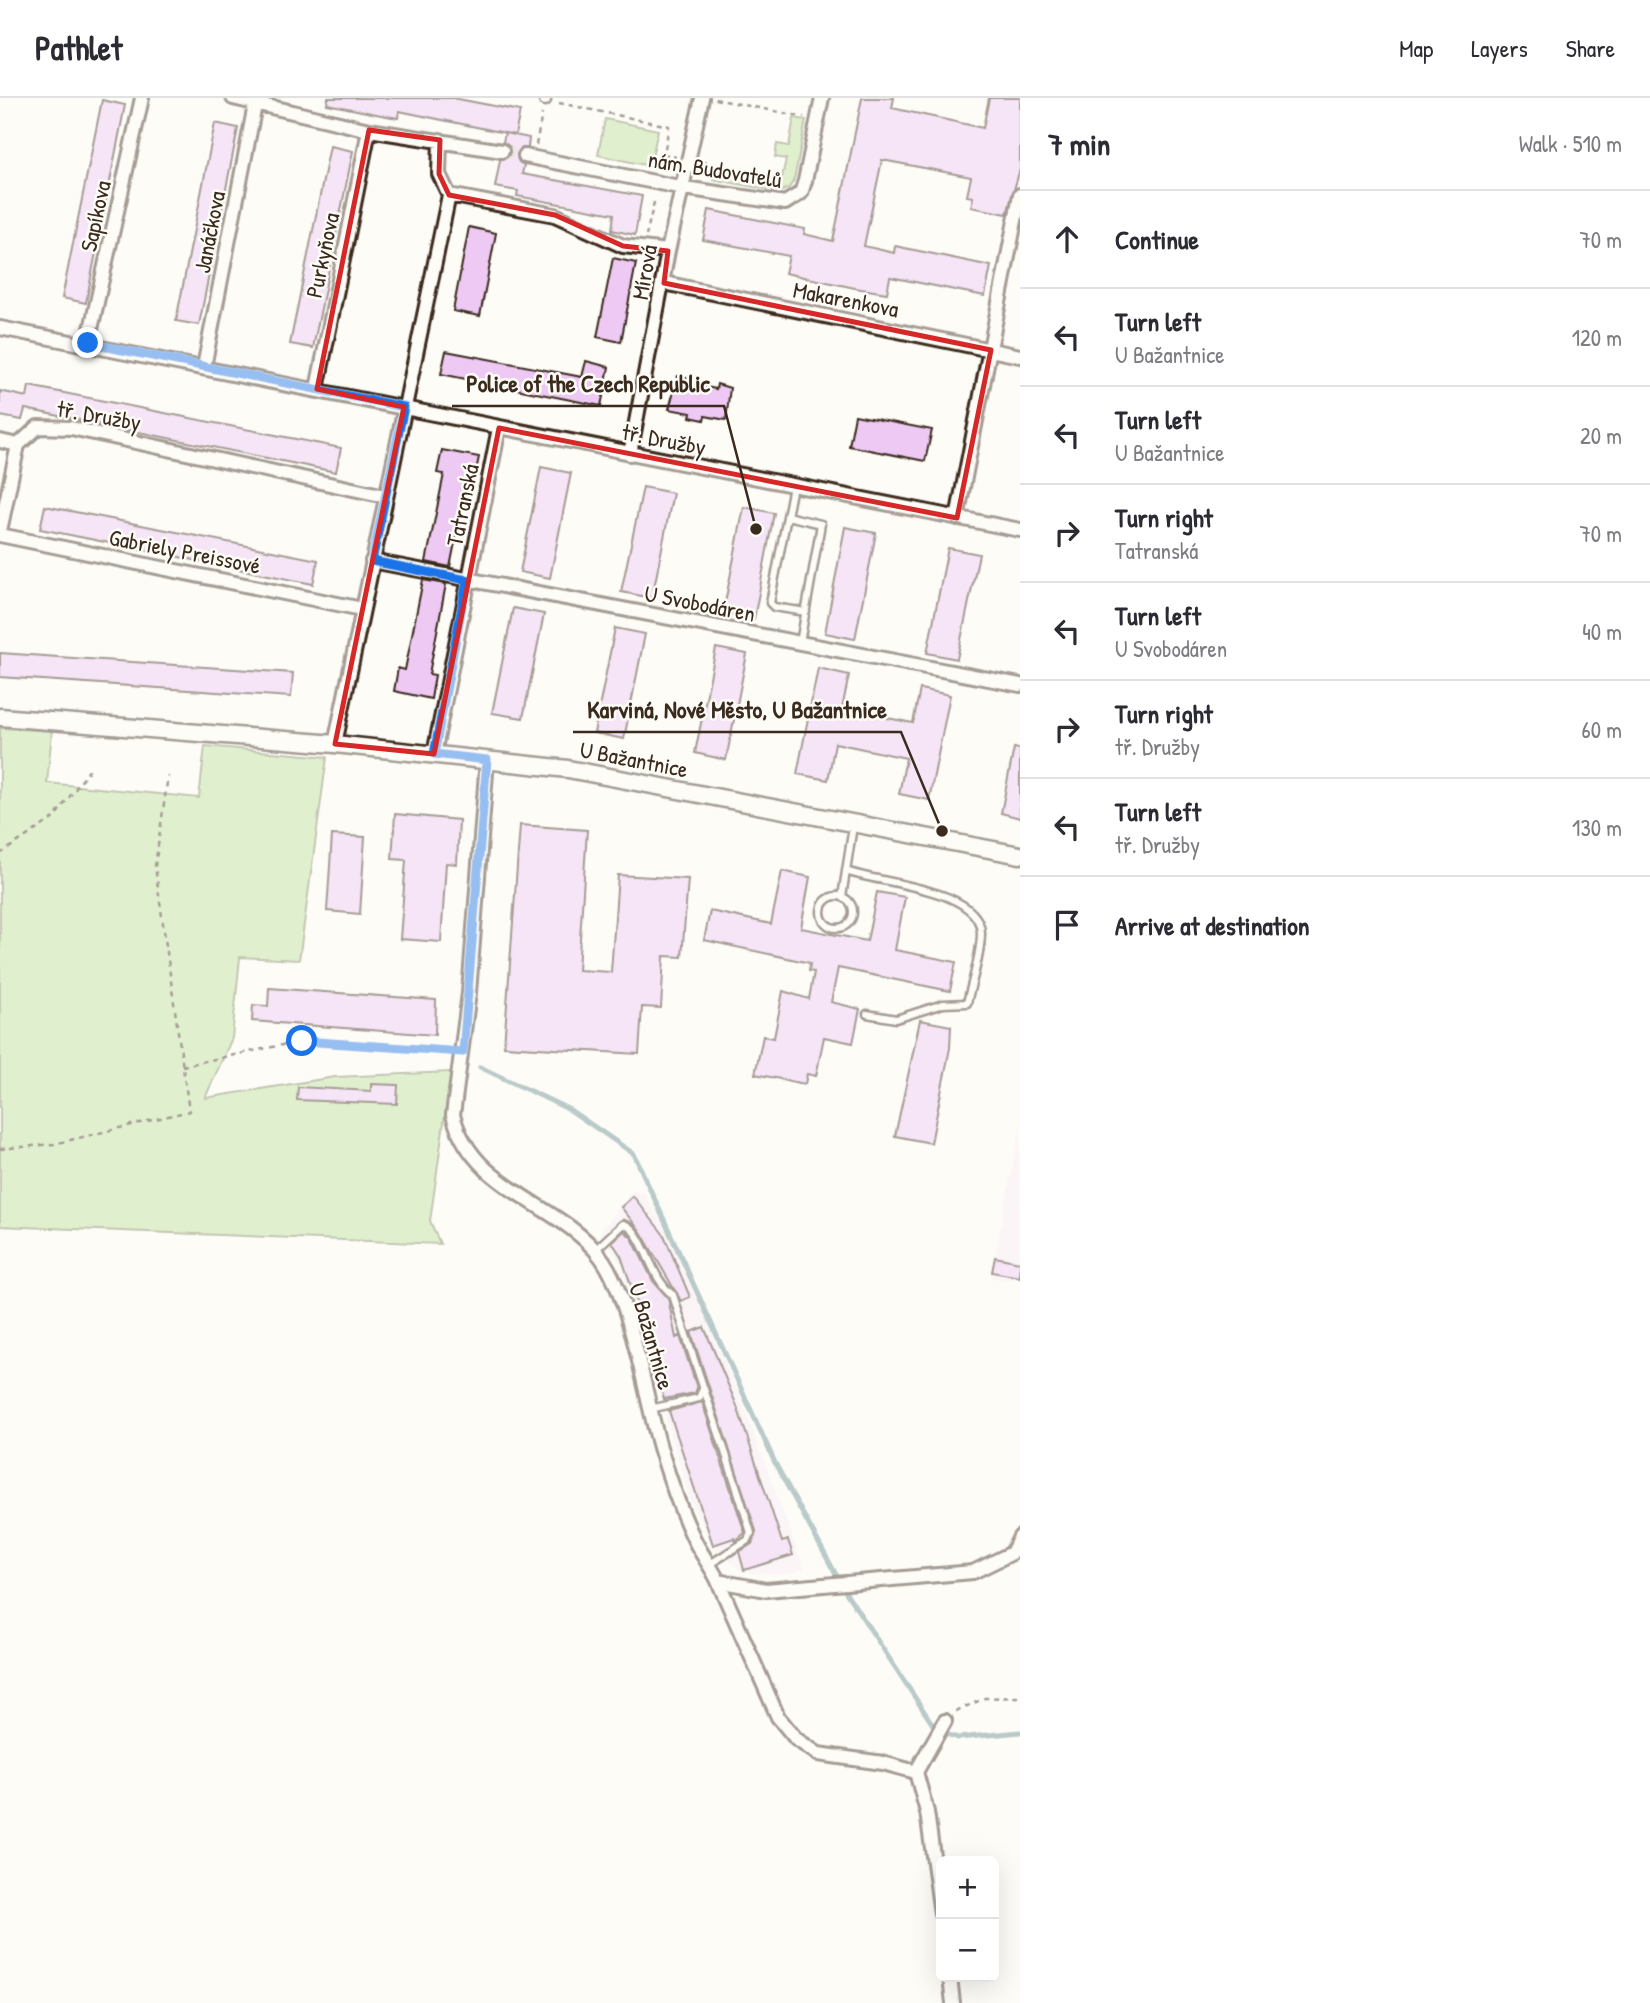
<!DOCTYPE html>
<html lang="en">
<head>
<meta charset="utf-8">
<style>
	:root { --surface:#fff; --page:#f7f7f7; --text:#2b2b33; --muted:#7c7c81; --line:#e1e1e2 }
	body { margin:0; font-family:"Patrick Hand",sans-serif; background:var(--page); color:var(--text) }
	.controls { position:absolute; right:21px; bottom:21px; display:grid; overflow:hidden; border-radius:10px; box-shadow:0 7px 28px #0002 }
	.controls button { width:63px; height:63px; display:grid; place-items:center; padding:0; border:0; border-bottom:2px solid var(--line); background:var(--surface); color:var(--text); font:35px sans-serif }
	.stop { position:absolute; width:21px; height:21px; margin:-16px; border:5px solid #1a73e8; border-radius:50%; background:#fff }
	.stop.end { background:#1a73e8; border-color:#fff; box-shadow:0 2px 7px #0008 }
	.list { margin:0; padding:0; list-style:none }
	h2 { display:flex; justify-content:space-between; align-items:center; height:91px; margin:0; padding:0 28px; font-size:30px }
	h2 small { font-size:23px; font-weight:400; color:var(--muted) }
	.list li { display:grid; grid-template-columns:46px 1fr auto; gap:21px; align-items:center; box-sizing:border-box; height:98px; padding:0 28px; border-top:2px solid var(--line) }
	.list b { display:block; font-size:26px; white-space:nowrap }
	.list p { margin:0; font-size:23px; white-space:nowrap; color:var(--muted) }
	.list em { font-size:23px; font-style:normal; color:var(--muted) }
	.icon { flex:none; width:38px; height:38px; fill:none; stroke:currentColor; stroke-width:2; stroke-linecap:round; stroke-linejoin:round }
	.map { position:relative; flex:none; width:1020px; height:1905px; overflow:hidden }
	header { display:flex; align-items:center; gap:42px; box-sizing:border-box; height:98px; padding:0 35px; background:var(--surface); border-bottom:2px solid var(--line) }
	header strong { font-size:33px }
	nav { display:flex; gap:38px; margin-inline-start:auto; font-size:24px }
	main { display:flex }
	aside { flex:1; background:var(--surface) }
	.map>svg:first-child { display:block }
	.built { fill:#f8edf6 }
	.green { fill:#bde39e; stroke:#7c865e; stroke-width:2 }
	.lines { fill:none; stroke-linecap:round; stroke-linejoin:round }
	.stream { stroke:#668f8f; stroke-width:5 }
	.building { fill:#edc9f4; stroke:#3b2a1e; stroke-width:2 }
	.minor-tunnel { stroke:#d6d2cc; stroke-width:12; stroke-dasharray:12 6; stroke-linecap:butt }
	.service-casing { stroke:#3b2a1e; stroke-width:11 }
	.pedestrian-casing { stroke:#3b2a1e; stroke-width:15 }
	.minor-casing { stroke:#3b2a1e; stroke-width:18 }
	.tertiary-casing { stroke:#3b2a1e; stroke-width:21 }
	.path { stroke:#3b2a1e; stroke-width:2.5; stroke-dasharray:5 5; stroke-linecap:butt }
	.service { stroke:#fdfcf7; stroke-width:6 }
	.pedestrian { stroke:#fdfcf7; stroke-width:10 }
	.minor { stroke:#fdfcf7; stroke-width:12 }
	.tertiary { stroke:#fdfcf7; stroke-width:16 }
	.route { stroke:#1a73e8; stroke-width:9 }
	.marked { fill:none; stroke:#d62828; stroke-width:5; stroke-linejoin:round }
	.labels { text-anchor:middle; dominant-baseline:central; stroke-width:5; stroke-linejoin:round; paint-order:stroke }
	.street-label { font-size:23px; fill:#3b2a1e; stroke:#fdfcf7 }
	.leader { fill:none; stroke:#3b2a1e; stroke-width:2.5 }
	.callout-dot { fill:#3b2a1e; stroke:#fdfcf7; stroke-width:2.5 }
	.callout-label { font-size:24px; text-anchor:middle; font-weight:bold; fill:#3b2a1e; stroke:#fdfcf7; stroke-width:5; stroke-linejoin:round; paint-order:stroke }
</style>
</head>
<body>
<header>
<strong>Pathlet</strong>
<nav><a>Map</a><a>Layers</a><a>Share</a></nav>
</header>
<main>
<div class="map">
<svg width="1020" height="1905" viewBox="0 0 1020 1905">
	<rect width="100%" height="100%" fill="#fdfcf7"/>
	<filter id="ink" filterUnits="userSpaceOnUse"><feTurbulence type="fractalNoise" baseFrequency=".0143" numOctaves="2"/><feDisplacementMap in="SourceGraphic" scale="14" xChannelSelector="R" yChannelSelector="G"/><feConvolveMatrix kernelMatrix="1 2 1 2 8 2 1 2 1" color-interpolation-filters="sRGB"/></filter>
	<g filter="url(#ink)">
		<path class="built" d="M1020,1030V1181L991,1180Z
			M632,1093L644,1095L668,1135L744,1309L804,1471L780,1477L742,1473L715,1450L690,1403L621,1167L601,1133Z"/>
		<path class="green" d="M794,20L806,22L794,82L789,90L780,94L712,81L714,71L781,84L786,61L775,59L777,46L789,48Z
			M605,21L658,32L650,68L598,57Z
			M0,630L52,633L47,685L199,700L205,648L327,659L299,862L240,859L232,940L205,1000L335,979L451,974L430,1123L440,1146L0,1128Z"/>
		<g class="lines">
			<path class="stream" d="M480,969L570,1012L634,1056L776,1367L845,1493L937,1633L958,1640L1020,1634"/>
		</g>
		<path class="building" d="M328,0H453L520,13L515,37L399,13L398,20L381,17L327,6Z
			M862,0H894L892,10L983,30L989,0H1020V71L1007,116L971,109L973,99L967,98L971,79L882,62L864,148L894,155L895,148L991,168L985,198L890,179L887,195L855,190L785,175L789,158L703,142L709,112L805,131L804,136L833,143Z
			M102,2L125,7L86,205L62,200Z
			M215,25L238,30L199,227L176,223Z
			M505,35L529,40L528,50H522L517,56L519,64L524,67L522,76L642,98L635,137L612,132L614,116L517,98L518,93L495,89L500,62L510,55V49L503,44Z
			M330,48L353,53L313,250L290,246Z
			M469,129L496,135L480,218L453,213Z
			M613,160L636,165L621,244L597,239Z
			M446,253L582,279L586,263L609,269L601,308L441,276Z
			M678,278L692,281L691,286L716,291L717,286L730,290L726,322L705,318L704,322L690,319L691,315L669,311Z
			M29,288L341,350L336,374L25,311L22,322L0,318V293L27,299Z
			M855,317L932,332L925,363L849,348Z
			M442,352L479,359L474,382L468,381L450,469L426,464L444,376L437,375Z
			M541,369L571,375L550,480L520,474Z
			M643,389L673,395L652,500L621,494Z
			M45,408L318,462L313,486L40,431Z
			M744,409L774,415L754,521L723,515Z
			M845,429L876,435L855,541L825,535Z
			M948,450L979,456L957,561L927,555Z
			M423,482L446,486L429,576L435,577L431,601L394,593L398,570L405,572Z
			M513,510L544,516L523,620L492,615Z
			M615,530L645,536L624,641L594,635Z
			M716,550L747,556L726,662L695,655Z
			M0,555L293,575L291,599L0,579Z
			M818,570L849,577L842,611L913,625L920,591L950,597L929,702L899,696L906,660L835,645L828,682L797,676Z
			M1014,650L1020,651V720L1001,715Z
			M395,716L459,722L457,766L446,765L441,844L400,841L406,762L392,761Z
			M520,727L587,732L578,872L611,874L618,777L688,781L682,859L664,858L661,910L642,909L639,956L504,948Z
			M332,737L365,739L360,816L327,813Z
			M782,773L810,779L801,830L867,843L877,794L905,799L895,852L956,864L950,893L838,870L831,904L860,911L853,945L824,939L816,978L807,976L805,986L755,976L763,938L774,940L783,893L809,901L814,874L809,873L810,865L704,842L710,813L771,826Z
			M269,890L436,902L435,937L252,923L253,907L268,908Z
			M920,922L951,928L950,950L931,1045L895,1038Z
			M371,986L398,987L397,1006L297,1002L298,989L371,993Z
			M633,1098L664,1137L690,1199L681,1203L641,1134L621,1109Z
			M624,1133L632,1140L653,1183L668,1200L676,1240L680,1238L697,1290L695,1295L664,1301L635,1199L621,1158L612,1144Z
			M995,1159L1020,1164V1179L992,1174Z
			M704,1229L737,1308L782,1444L788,1442L793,1457L744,1472L739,1454L753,1445L756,1433L691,1234Z
			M702,1304L745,1435L735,1443L734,1440L713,1447L669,1313Z"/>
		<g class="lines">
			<path class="minor-tunnel" d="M502,53L525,58"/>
			<g class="service-casing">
				<path id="service" d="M793,388L770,505L774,509L806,514
					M787,418L821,426L800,545
					M846,773C881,786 980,790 981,835C981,857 972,883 967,905L943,906L896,921L867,916
					M821 814a16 16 0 1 1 32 0a16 16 0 1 1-32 0Z
					M842,799L853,728
					M594,1153L623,1126C644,1131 649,1180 673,1197C698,1277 727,1355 751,1435L748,1442L710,1466
					M650,1311L699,1300L703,1291"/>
			</g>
			<g class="pedestrian-casing">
				<path id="pedestrian" d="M545,2V0"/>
			</g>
			<g class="minor-casing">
				<path id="minor" d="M233,0L369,32L502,53
					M440,42L439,76L449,97
					M525,58L684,90L785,105L801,95L805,83L822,0
					M449,97L555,117L623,148L668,153
					M664,185L1020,258
					M0,230L1020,432
					M88,245L142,0
					M204,269L255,7
					M317,291L369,32
					M0,343L18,347
					M18,347L38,329L71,330L385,398
					M630,356L668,153L702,0
					M957,420L1020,97
					M0,433L18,347
					M0,437L362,511
					M372,463L1020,587
					M335,646L449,97
					M434,656L499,330
					M487,662L469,895L453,1017C473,1093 558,1104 600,1158C632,1200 645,1303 662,1356C671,1385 681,1414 694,1441C701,1456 711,1468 718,1483L766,1492L973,1474L1012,1455L1020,1439
					M718,1483L778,1619L796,1641L818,1656L883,1665L916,1674L927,1714L941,1816
					M916,1674L945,1623
					M950,1879L953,1905"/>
			</g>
			<g class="tertiary-casing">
				<path id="tertiary" d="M0,619L335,646L568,671L1020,757"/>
			</g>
			<path class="path" d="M715,1L804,19
				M559,5L669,28L664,56L676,59
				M536,47L542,16
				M703,64L712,66L709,78
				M646,138L655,100
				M0,756L54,720L90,671
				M182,968L301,943L449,953
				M0,1051L54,1046L189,1013L155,768L168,678
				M956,1613L985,1600L1020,1599"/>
			<use href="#service" class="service"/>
			<use href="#pedestrian" class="pedestrian"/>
			<use href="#minor" class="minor"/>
			<use href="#tertiary" class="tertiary"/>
		</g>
	</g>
	<g class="lines" filter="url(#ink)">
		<path class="route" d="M88,245L404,309L372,463L467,482L434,656L487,662L463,954L302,943"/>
	</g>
	<path d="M0 0H1020V1905H0ZM369,32L440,42L439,76L449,97L555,117L623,148L668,153L664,185L991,252L957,420L499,330L434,656L335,646L404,309L317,291Z" fill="#fdfcf7" fill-opacity=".55" fill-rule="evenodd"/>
	<path class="marked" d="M369,32L440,42L439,76L449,97L555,117L623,148L668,153L664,185L991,252L957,420L499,330L434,656L335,646L404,309L317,291Z"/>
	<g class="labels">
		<g class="street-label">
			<text transform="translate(715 71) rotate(9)">nám. Budovatelů</text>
			<text transform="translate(95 118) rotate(-78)">Sapíkova</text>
			<text transform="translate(209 134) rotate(-79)">Janáčkova</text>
			<text transform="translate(322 157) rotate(-78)">Purkyňova</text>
			<text transform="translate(644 174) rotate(-80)">Mírová</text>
			<text transform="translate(846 201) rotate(11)">Makarenkova</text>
			<text transform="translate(99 317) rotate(10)">tř. Družby</text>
			<text transform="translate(664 341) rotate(11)">tř. Družby</text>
			<text transform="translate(462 407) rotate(-78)">Tatranská</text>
			<text transform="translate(185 453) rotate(11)">Gabriely Preissové</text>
			<text transform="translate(700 505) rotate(11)">U Svobodáren</text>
			<text transform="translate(634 661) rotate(11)">U Bažantnice</text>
			<text transform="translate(652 1238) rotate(74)">U Bažantnice</text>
		</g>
	</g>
	<path class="leader" d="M756 431L724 308H452M942 733L901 634H573"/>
	<g class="callout-dot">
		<circle cx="756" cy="431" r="7"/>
		<circle cx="942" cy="733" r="7"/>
	</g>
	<g class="callout-label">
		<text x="588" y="294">Police of the Czech Republic</text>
		<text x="737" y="620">Karviná, Nové Město, U Bažantnice</text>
	</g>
</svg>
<div class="controls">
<button>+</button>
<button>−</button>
</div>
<div class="stop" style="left:302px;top:943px"></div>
<div class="stop end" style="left:88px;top:245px"></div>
</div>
<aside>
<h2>7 min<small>Walk · 510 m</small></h2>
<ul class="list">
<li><svg class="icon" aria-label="ahead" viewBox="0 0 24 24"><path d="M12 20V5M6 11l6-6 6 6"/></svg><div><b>Continue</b></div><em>70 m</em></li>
<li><svg class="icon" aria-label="left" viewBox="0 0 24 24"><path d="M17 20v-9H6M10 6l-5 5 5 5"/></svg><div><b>Turn left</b><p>U Bažantnice</p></div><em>120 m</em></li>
<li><svg class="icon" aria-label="left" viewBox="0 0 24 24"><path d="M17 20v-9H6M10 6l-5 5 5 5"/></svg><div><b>Turn left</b><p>U Bažantnice</p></div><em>20 m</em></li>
<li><svg class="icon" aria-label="right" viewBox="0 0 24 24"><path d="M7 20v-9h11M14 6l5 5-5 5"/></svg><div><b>Turn right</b><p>Tatranská</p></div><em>70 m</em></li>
<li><svg class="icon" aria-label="left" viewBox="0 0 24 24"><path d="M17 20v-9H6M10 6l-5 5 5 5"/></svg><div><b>Turn left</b><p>U Svobodáren</p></div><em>40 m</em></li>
<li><svg class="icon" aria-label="right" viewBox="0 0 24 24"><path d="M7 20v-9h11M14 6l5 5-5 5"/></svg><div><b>Turn right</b><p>tř. Družby</p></div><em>60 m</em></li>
<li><svg class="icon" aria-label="left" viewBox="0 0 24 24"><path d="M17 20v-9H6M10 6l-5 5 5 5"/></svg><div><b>Turn left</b><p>tř. Družby</p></div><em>130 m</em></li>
<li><svg class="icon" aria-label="arrive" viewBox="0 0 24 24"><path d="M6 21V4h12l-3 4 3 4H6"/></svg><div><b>Arrive at destination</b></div></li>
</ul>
</aside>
</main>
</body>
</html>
